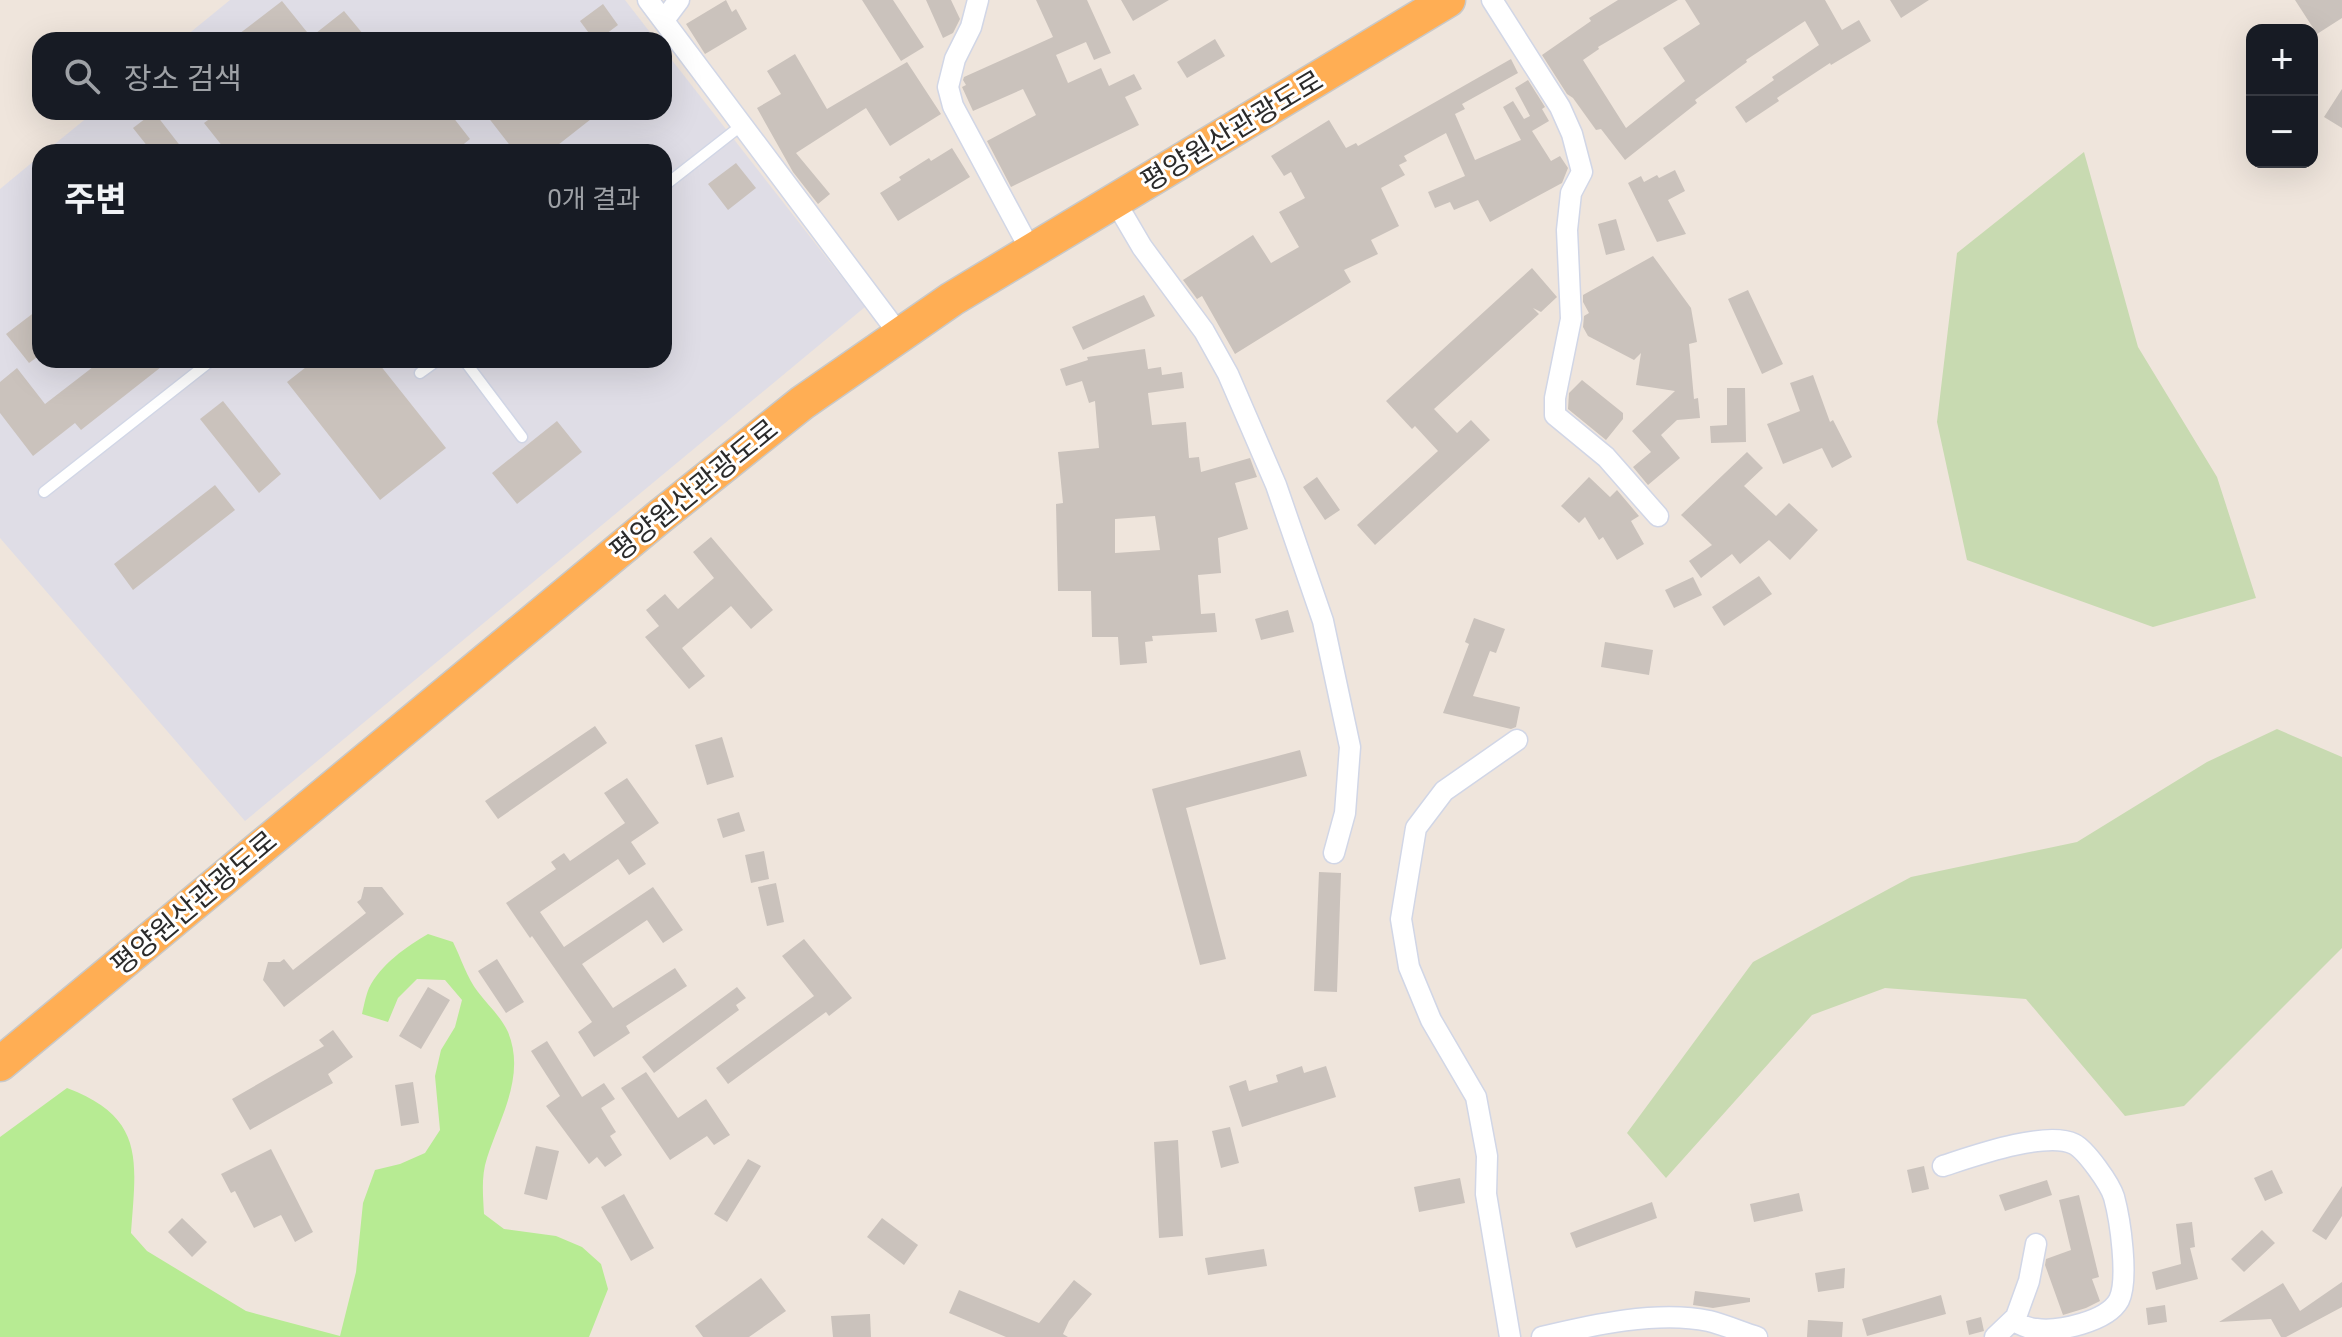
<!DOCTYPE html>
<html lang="ko">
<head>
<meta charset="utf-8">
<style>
	:root { --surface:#171b24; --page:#20242c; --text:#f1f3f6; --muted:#9ea1a6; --line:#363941 }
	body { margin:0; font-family:Roboto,"Noto Sans KR",sans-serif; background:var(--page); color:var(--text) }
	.controls { position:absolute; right:24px; top:24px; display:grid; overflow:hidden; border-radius:16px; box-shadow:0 8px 32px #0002 }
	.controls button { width:72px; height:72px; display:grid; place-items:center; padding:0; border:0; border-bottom:2px solid var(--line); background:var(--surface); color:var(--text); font:40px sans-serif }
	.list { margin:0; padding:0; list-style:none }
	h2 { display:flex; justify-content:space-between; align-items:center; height:104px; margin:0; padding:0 32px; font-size:34px }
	h2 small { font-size:26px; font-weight:400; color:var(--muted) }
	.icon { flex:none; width:44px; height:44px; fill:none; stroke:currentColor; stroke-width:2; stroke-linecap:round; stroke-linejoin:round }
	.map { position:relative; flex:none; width:2342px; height:1337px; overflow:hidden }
	.search { position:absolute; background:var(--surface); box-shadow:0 8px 32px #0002; left:32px; top:32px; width:640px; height:88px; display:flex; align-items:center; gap:20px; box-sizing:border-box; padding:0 28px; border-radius:24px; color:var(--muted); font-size:30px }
	.panel { position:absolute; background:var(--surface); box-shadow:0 8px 32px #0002; left:32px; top:144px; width:640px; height:224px; border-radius:24px }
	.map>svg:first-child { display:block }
	.industrial { fill:#dfdde6 }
	.green { fill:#b7eb93 }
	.cemetery { fill:#c8dab1 }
	.building { fill:#cac2bc; fill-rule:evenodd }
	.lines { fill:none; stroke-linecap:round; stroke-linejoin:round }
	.service-casing { stroke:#d1d6e6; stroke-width:13 }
	.minor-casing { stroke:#d1d6e6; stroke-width:23 }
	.trunk-casing { stroke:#c8c8c8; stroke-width:37 }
	.service { stroke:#fff; stroke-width:10 }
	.minor { stroke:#fff; stroke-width:20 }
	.trunk { stroke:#ffae54; stroke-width:34 }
	.labels { text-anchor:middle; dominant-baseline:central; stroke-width:6; stroke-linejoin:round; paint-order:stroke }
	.street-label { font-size:28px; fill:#2b2b2b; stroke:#fff }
</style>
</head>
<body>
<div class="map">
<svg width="2342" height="1337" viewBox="0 0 2342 1337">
	<rect width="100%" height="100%" fill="#efe5dc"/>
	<path class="industrial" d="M230,0H625L656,40H181Z
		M664,50L865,307L245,821L0,538V189L40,156V360H664V152H45L94,112H664Z"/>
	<path class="green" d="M428,934L453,942C461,958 467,978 478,992C488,1005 501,1017 508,1032C526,1076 500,1117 487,1158C481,1176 483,1195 484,1214L504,1229L556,1236L582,1247L601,1264L608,1289L589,1337H0V1137L67,1088C146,1118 136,1161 131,1233L147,1251L246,1311L340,1336L356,1272L363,1203L375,1170L400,1164L425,1153L440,1130L435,1076L441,1050L455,1027L462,1000L445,980L417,979L398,998L388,1022L362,1014C364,1005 366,995 369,988C381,964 406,947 428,934Z"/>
	<path class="cemetery" d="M2084,152L2138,347L2217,477L2256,598L2153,627L1967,560L1937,422L1957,253Z
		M2277,729L2342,757V948L2184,1106L2125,1116L2026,999L1885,988L1812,1015L1666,1178L1627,1133L1753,962L1911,877L2077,842L2207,762Z"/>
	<path class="building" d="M726,0L732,12L736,9L747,29L705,54L686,24Z
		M862,0H893L924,47L901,61Z
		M926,0H951L960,19L953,33L943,38Z
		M1036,0H1087L1111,53L1094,60L1086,42L1056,55L1068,83L1101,68L1109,86L1134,74L1142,89L1125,97L1139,125L1011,187L987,141L1036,115L1023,89L973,111L962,87L966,85L963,80L964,77L1053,37Z
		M1121,0H1169L1133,21Z
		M1618,0H1678L1598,47L1599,49L1583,60L1626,128L1685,81L1663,48L1700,24L1685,0H1825L1842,30L1859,20L1871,41L1831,65L1830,63L1777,98L1779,101L1746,123L1735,107L1774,80L1772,77L1819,45L1805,21L1746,60L1747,62L1695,100L1697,103L1625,160L1601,129L1596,130L1573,98L1567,94L1542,55L1591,21L1589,18Z
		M1890,0H1929L1901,18Z
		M2295,0H2342V18L2317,34Z
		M282,1L311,37L344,11L368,40H231Z
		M603,4L618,25L598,40H594L580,21Z
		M1215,39L1225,56L1187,78L1177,62Z
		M795,54L827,109L907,62L941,114L890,146L866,108L796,153L830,194L818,204L793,172L757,108L781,94L767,71Z
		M1511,59L1518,73L1462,104L1465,109L1455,114L1475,160L1521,140L1503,107L1513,101L1524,119L1530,116L1515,88L1528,80L1545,107L1542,109L1549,121L1532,131L1551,161L1560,156L1568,168L1562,183L1490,222L1478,200L1454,210L1450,202L1435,208L1428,192L1465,176L1446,133L1404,156L1407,161L1399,165L1405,175L1381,188L1399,226L1371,240L1378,254L1344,270L1351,282L1235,354L1202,296L1197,299L1183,280L1253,235L1271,263L1299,247L1279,212L1305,198L1291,172L1284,176L1271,156L1329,120L1346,148L1356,143L1358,146Z
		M2342,89V128L2324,117Z
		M154,112L185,152H152L133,128Z
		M219,112H449L470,139L454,152H227L204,123Z
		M484,112H530L535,119L544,112H600L549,152H515Z
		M952,148L970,177L898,221L880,193L901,180L899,177L929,158L931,161Z
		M736,163L756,188L728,210L708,184Z
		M1675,170L1685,191L1668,200L1686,234L1657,242L1628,183L1641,176L1644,182L1657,175L1659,178Z
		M1616,219L1625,250L1606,255L1598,224Z
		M1653,256L1691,308L1697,342L1689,344L1694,399L1698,398L1700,418L1677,420L1661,435L1680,458L1648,485L1633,467L1651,452L1632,431L1675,391L1636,385L1641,353L1634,360L1588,336L1583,327L1584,316L1589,313L1583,302V295Z
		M1532,268L1557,297L1541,312L1533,308L1539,314L1434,409L1457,433L1471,420L1490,440L1375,545L1357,525L1438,451L1415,426L1412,429L1386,401Z
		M1748,290L1783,364L1762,374L1728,299Z
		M1144,295L1155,316L1083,350L1072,327Z
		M40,308V355L29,363L6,334Z
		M1145,349L1148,369L1161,367L1162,375L1182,372L1184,388L1148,393L1152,425L1186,422L1189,458L1199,457L1201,472L1250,458L1257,477L1235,483L1248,529L1218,538L1221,573L1198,575L1201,614L1215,613L1217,632L1152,636L1153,641L1145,642L1147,663L1120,665L1118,637H1092L1091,591H1058L1056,504L1063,503L1058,452L1099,448L1095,401L1089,403L1082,381L1066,386L1060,369L1088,360L1087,357ZM1155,516L1160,550L1115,553V519Z
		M102,360H170L81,430L75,423L33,456L0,413V382L17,368L45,404Z
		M315,360H376L446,448L380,500L287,382Z
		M1813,375L1830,422L1833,420L1852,457L1832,468L1822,448L1783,464L1767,424L1800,411L1790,383Z
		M1582,380L1623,413V419L1606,440L1568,409L1569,393Z
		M1727,388H1745L1746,442L1711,443L1710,426L1727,425Z
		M223,401L281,474L259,493L200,419Z
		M557,421L582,452L517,504L492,473Z
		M1747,452L1763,468L1744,486L1776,516L1789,503L1818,530L1790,560L1769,540L1740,564L1732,554L1701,578L1689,561L1712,545L1681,515Z
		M1317,477L1340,510L1325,520L1303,487Z
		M1589,477L1610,497L1617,490L1639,516L1631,521L1644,544L1617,560L1603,537L1599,540L1585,517L1579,523L1561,506Z
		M215,485L235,510L133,590L114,564Z
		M711,537L773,610L751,629L731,606L682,648L705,676L689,689L645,637L659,626L646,610L665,594L678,609L714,578L693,552Z
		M1759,576L1772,594L1724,626L1712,607Z
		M1693,577L1702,595L1674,608L1665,590Z
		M1288,610L1294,632L1261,640L1255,619Z
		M1474,618L1505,629L1496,653L1490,651L1473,696L1520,707L1516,727L1511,729L1443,713L1469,644L1465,642Z
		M1605,642L1653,650L1649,675L1601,667Z
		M595,726L607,743L498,819L485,801Z
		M722,737L734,777L707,785L695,745Z
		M1300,750L1307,776L1186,808L1226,959L1200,965L1152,789Z
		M627,778L659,823L631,842L646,864L629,875L618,859L540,912L564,947L653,887L683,930L663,943L647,920L582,964L613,1008L675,968L687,986L626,1026L630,1033L594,1057L578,1032L592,1022L532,936L530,938L506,903L556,869L551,862L564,853L570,861L625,823L604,793Z
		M739,812L745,831L723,838L717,819Z
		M764,851L769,879L751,883L745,855Z
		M1319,872L1341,873L1337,992L1314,991Z
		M776,883L784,922L767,926L758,887Z
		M364,887H382L404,914L284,1007L263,980L268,962H280L284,959L293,970L366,913L357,902L361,899Z
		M804,939L852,998L829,1016L826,1012L728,1084L716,1068L814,996L782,956Z
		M497,959L524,1002L506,1013L478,971Z
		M428,987L450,1000L421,1049L399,1036Z
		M737,987L746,998L736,1005L739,1010L654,1073L642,1057Z
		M333,1030L353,1057L328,1074L333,1083L250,1130L232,1099L324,1046L319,1040Z
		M547,1041L582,1097L604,1083L615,1099L601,1108L616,1132L610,1136L622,1155L605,1167L597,1157L589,1164L546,1106L560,1096L531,1051Z
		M1302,1066L1304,1073L1326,1066L1336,1097L1242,1127L1229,1086L1246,1080L1249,1091L1278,1082L1276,1075Z
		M646,1072L678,1118L706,1099L730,1135L714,1145L707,1136L670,1160L621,1088Z
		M413,1082L419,1123L401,1126L395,1085Z
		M1230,1127L1239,1163L1221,1168L1212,1131Z
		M1178,1140L1183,1236L1159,1238L1154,1142Z
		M536,1146L559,1151L547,1200L524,1194Z
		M271,1149L313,1232L295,1242L281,1215L254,1228L235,1191L231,1193L221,1174Z
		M748,1159L761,1166L727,1222L714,1214Z
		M1924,1166L1929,1189L1912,1193L1907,1170Z
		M2272,1170L2283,1193L2265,1201L2254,1178Z
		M1460,1178L1465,1203L1419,1212L1414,1187Z
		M2047,1180L2052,1195L2005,1211L1999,1195Z
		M2342,1186V1216L2326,1240L2312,1231Z
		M1799,1193L1803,1211L1754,1222L1750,1204Z
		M624,1194L654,1248L631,1261L601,1207Z
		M2079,1195L2099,1277L2092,1279L2100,1301L2086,1308L2063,1315L2045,1265L2046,1259L2071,1250L2059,1200Z
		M1652,1202L1657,1218L1576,1248L1570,1233Z
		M182,1218L207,1242L192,1257L168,1232Z
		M882,1218L918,1245L904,1265L867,1237Z
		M2192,1222L2195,1247L2190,1248L2198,1279L2156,1290L2152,1272L2181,1264L2176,1224Z
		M2262,1230L2275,1243L2244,1272L2231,1259Z
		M1264,1249L1267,1266L1208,1275L1205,1258Z
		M1845,1268L1844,1288L1818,1292L1815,1273Z
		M761,1278L786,1311L749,1337H703L695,1326Z
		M1074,1280L1092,1294L1069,1321L1063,1334L1068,1337H1006L949,1313L959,1290L1039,1323Z
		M2342,1282V1307L2286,1337H2281L2271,1319L2219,1322L2283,1283L2300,1311Z
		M1695,1291L1750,1298V1302L1713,1308L1693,1305Z
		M1941,1295L1946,1314L1867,1336L1862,1319Z
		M2165,1305L2167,1322L2148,1325L2146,1308Z
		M870,1314L871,1337H833L831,1316Z
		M1981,1317L1984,1331L1969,1335L1966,1321Z
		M1808,1320L1843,1322L1842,1337H1807Z"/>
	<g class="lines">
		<g class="service-casing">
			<path id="service" d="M664,186L742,125
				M464,360L522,437
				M420,373L438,360
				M44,492L212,360"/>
		</g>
		<g class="minor-casing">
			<path id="minor" d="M648,0L899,334
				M978,0L971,27L955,59L948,87L953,106L1031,251
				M1492,0L1560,107L1572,134L1582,172L1571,193L1567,230L1571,319L1555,398V415L1606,457L1658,516
				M664,20L679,0
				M1115,201L1142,247L1204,331L1228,374L1276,485L1323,621L1350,747L1345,813L1334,853
				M1943,1166C1971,1157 2046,1130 2074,1144C2086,1150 2110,1184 2114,1197C2120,1219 2129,1279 2119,1300C2107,1322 2058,1332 2036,1329C2028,1329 2020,1324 2013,1321
				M1510,1337L1486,1194L1487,1156L1476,1097L1431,1020L1409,967L1401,919L1416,828L1444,791L1517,740
				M1542,1337C1592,1325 1658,1310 1709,1321C1725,1325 1741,1332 1757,1337
				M1995,1337L2016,1317L2029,1281L2036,1244"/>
		</g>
		<g class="trunk-casing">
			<path id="trunk" d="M0,1064L658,518L802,403L952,299L1448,0"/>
		</g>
		<use href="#service" class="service"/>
		<use href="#minor" class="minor"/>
		<use href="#trunk" class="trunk"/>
	</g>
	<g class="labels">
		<g class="street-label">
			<text transform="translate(1232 131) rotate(-31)">평양원산관광도로</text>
			<text transform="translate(694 490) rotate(-39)">평양원산관광도로</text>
			<text transform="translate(194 903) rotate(-40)">평양원산관광도로</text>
		</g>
	</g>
</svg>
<div class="controls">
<button>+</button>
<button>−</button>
</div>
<div class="search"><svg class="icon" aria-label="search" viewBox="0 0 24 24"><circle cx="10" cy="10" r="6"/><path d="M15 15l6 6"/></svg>장소 검색</div>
<section class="panel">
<h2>주변<small>0개 결과</small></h2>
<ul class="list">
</ul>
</section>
</div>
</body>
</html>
